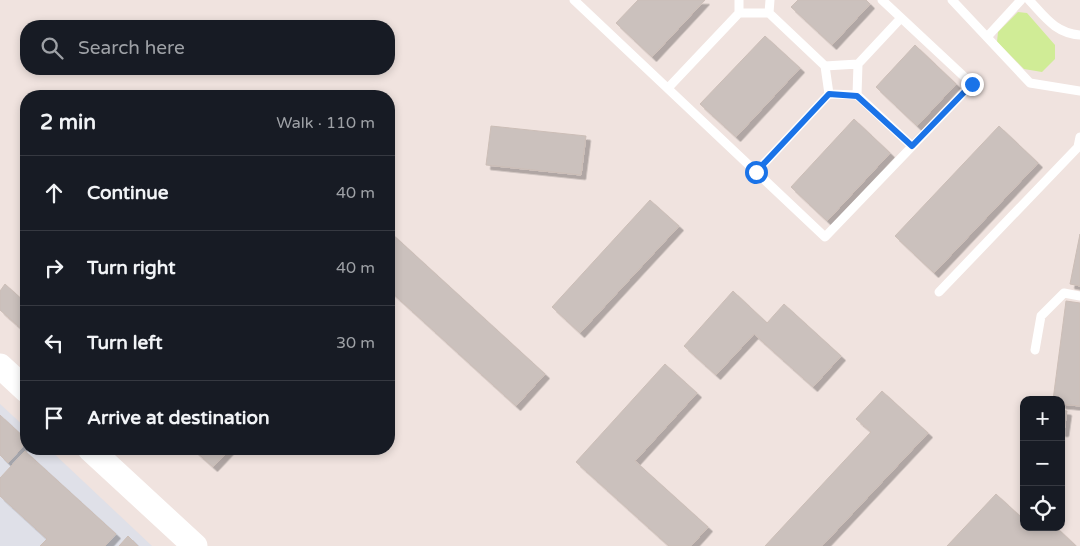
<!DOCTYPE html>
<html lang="en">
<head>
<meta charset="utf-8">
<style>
	:root { --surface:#171b24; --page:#242831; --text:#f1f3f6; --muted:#9ea1a6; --line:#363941 }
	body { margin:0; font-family:"Varela Round",sans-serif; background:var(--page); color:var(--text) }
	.controls { position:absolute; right:15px; bottom:15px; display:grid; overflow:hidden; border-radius:10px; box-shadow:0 2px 8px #0003 }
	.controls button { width:45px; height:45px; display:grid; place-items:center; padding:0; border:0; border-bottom:1px solid var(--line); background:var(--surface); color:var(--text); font:25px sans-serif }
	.stop { position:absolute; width:15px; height:15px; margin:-11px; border:4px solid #1a73e8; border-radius:50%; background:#fff }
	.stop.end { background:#1a73e8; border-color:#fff; box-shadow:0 1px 5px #0008 }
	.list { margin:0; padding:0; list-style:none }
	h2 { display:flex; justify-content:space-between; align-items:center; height:65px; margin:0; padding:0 20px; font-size:21px }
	h2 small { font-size:16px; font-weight:400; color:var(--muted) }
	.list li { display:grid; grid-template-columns:32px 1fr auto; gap:15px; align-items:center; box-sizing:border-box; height:75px; padding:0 20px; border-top:1px solid var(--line) }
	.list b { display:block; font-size:19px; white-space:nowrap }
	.list em { font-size:16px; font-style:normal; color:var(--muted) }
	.icon { flex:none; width:28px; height:28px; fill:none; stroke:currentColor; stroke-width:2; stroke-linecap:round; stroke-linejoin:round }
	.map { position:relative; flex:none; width:1080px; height:546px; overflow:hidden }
	.search { position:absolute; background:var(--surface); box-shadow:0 2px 8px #0003; left:20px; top:20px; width:375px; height:55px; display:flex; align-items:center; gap:12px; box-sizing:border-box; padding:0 18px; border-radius:20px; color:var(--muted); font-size:19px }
	.panel { position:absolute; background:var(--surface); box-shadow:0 2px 8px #0003; left:20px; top:90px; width:375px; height:365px; border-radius:20px }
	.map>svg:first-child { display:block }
	.industrial { fill:#dfe0e8 }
	.green { fill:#d0ec96 }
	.building { fill:#cbc1bd; stroke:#ccbeb7; filter:url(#shadow) }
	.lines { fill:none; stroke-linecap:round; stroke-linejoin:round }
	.lane { stroke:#fff; stroke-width:9 }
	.secondary { stroke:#fff; stroke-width:25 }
	.route { stroke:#1a73e8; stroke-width:6 }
</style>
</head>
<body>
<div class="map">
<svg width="1080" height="546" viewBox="0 0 1080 546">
	<defs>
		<filter id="shadow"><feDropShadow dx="4.5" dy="4.5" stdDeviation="0" flood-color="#0004"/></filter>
	</defs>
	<rect width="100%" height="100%" fill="#f0e3df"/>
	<path class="industrial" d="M0,404L26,428V449H49L152,546H0Z"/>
	<path class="green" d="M1018,12L1027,13L1055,45V59L1042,72L1024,69L997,42L998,32Z"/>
	<path class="building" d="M638,0H705L652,57L616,23Z
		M798,0H866L870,4L832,45L791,7Z
		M765,36L800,68L736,137L700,104Z
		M915,45L956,84L917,126L876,87Z
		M854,119L890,153L827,221L791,187Z
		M491,126L586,136L581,175L486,165Z
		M999,126L1038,163L934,273L895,236Z
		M650,200L679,226L580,333L552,307Z
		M391,233L545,374L516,406L389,290V235Z
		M1080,234V286L1070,284Z
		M5,284L26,303V333L0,310V291Z
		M733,291L767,323L784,304L841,356L813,387L754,334L716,375L684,346Z
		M1066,301L1080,303V406L1061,404V400H1053Z
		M665,364L697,393L635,461L708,527L691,546H669L576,462Z
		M882,391L928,433L822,546H765L871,432L856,419Z
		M1061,410L1067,411L1064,432H1061Z
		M0,415L26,439V443L8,463L0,455Z
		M193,449H230L213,467Z
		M25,451L116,534L105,546H40L47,539L0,496V478Z
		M996,494L1021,517L1024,515V527H1056L1076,546H947Z
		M128,536L138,546H119Z"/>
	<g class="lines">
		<path class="lane" d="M574,0L825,237L972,84L882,0
			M952,0L1030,83L1080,91
			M1029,0C1045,17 1055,33 1080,35
			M739,13H769L770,0
			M987,37L1021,0
			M858,64L901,18
			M825,66L858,64L857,95
			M669,87L739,13V0
			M829,94L857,95L912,146
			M756,172L829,94L825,66L769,13
			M939,292L1078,147L1080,137
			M1035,350L1041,316L1064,293L1080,296"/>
		<path class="secondary" d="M0,366L26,390
			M90,449L195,546"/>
	</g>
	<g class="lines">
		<path class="route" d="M756,172L829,94L857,96L912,146L972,84"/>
	</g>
</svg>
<div class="controls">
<button>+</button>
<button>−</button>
<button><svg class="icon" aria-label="locate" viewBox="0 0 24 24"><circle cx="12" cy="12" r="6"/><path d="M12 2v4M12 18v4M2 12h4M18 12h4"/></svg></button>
</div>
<div class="stop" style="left:756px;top:172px"></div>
<div class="stop end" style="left:972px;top:84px"></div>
<div class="search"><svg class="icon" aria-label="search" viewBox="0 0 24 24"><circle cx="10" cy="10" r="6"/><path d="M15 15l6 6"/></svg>Search here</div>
<section class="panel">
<h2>2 min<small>Walk · 110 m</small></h2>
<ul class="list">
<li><svg class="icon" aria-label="ahead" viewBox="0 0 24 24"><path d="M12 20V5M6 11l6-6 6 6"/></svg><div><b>Continue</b></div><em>40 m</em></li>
<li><svg class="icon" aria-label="right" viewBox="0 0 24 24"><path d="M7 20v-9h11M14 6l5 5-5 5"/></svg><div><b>Turn right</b></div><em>40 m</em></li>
<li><svg class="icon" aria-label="left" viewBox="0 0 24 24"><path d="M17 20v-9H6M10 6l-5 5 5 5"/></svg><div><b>Turn left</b></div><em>30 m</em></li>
<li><svg class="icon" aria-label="arrive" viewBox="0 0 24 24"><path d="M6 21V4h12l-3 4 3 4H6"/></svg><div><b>Arrive at destination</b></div></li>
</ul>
</section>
</div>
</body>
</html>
